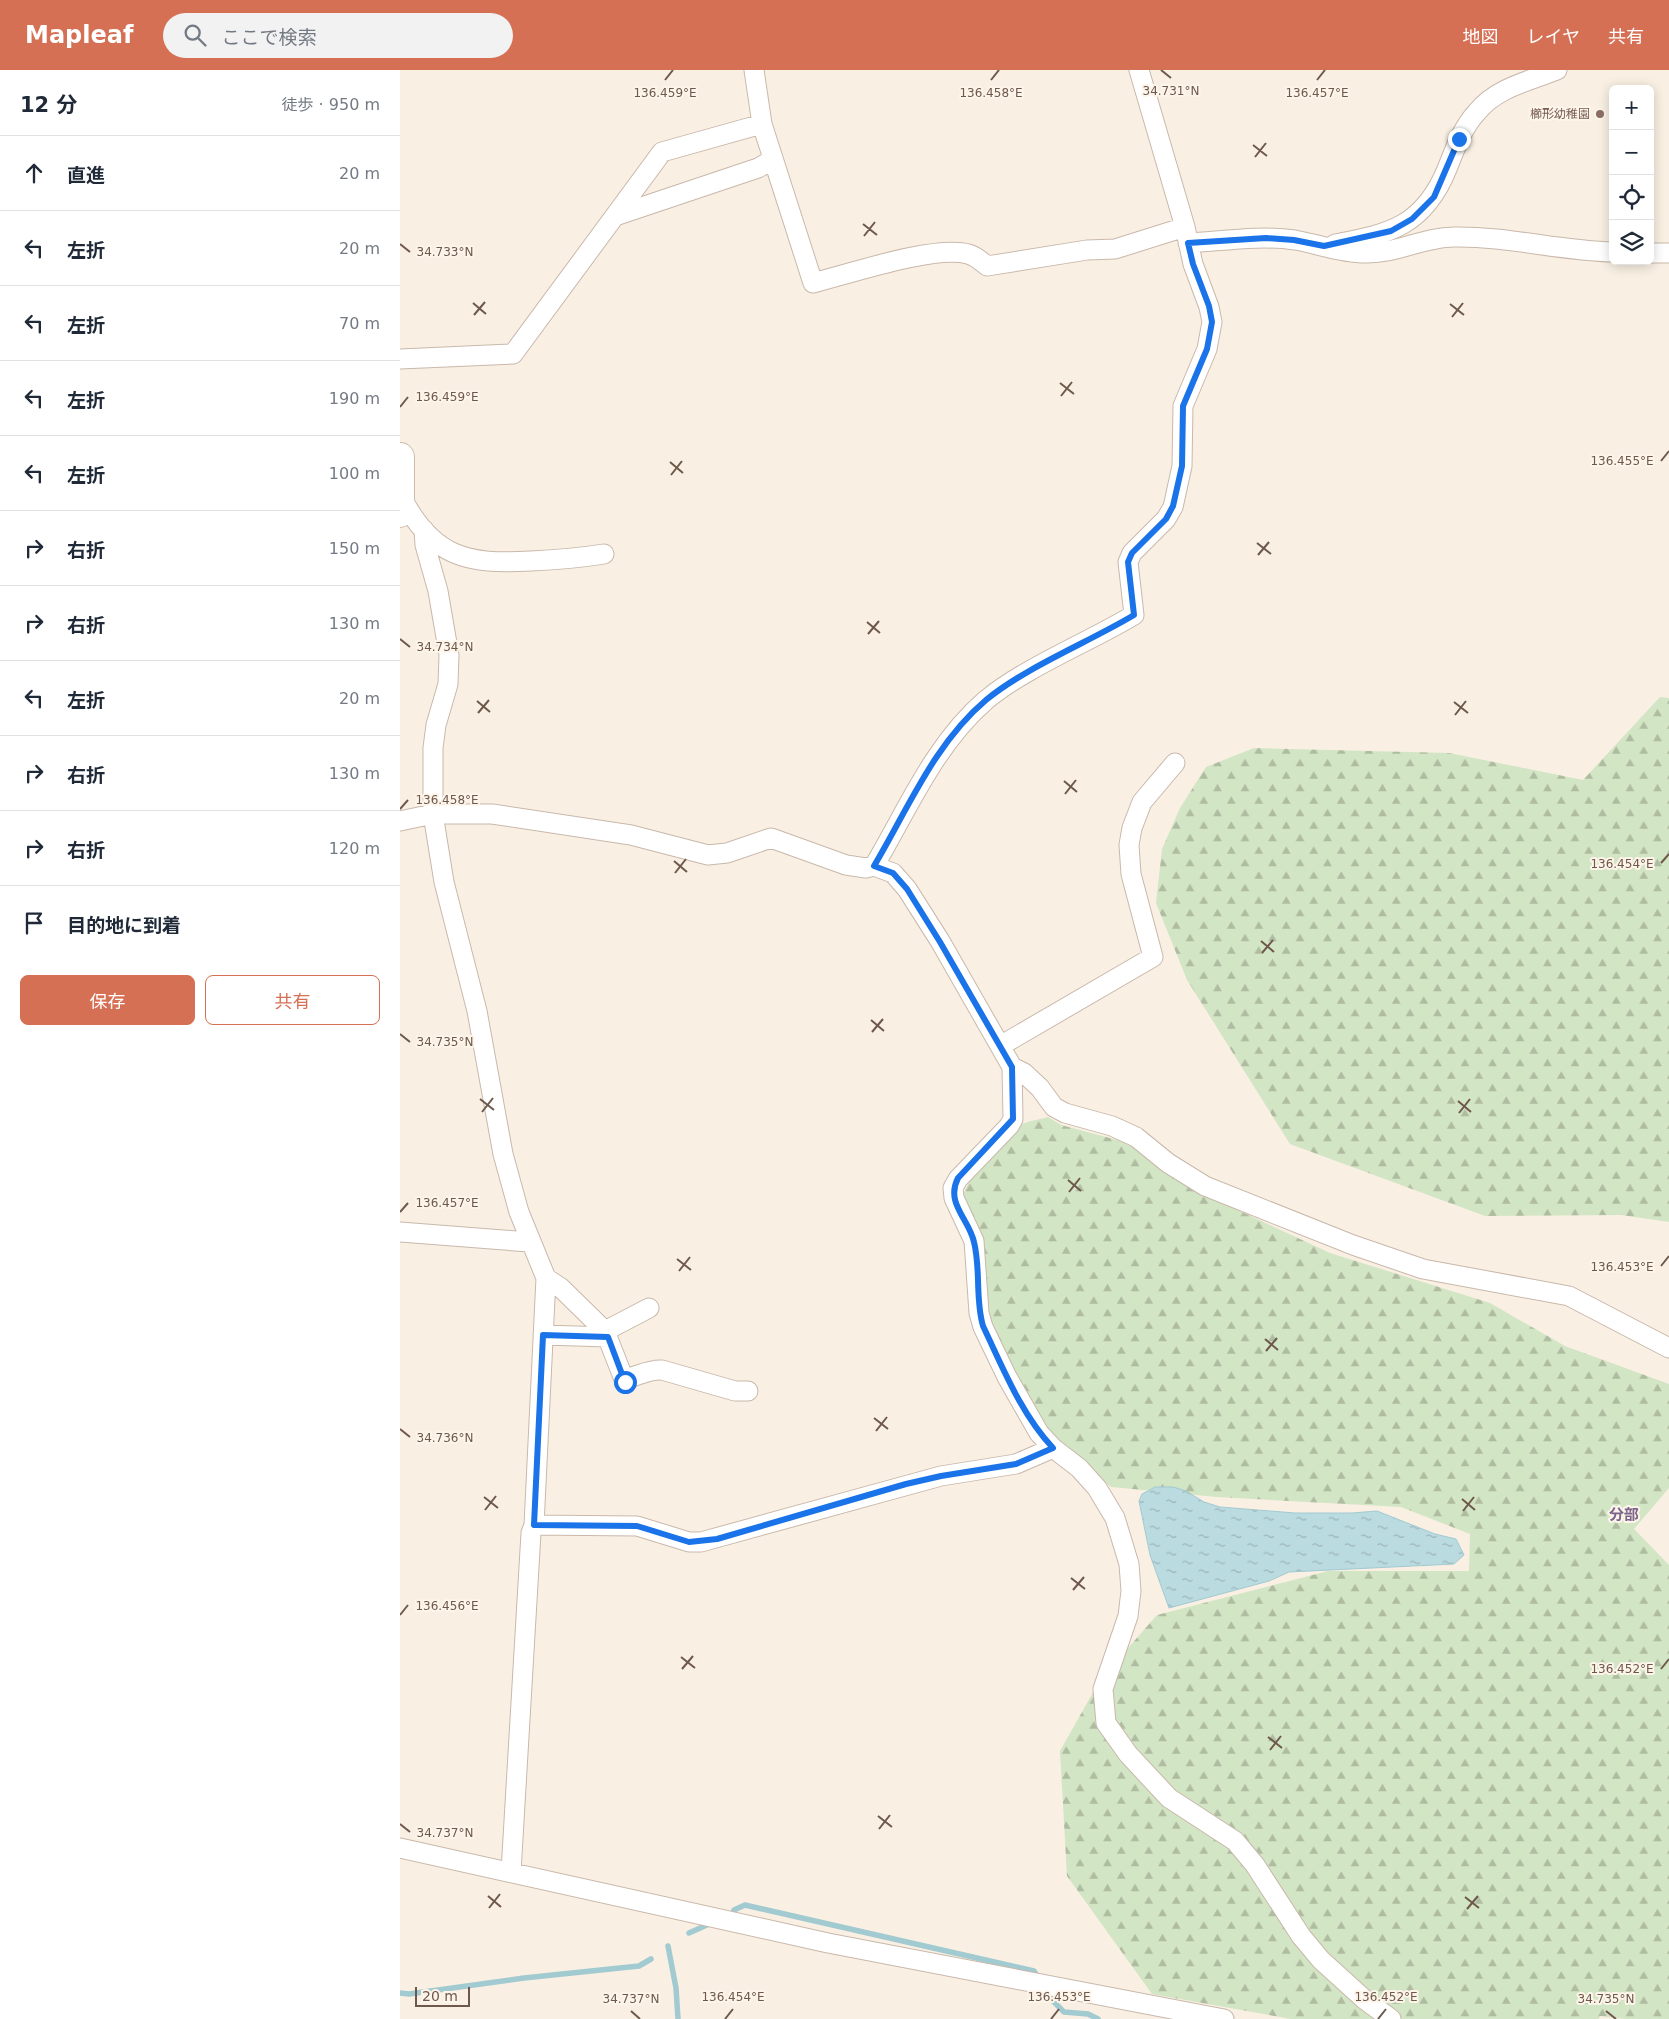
<!DOCTYPE html>
<html lang="ja">
<head>
<meta charset="utf-8">
<style>
	:root { --surface:#fff; --page:#f2f2f3; --text:#1f2937; --muted:#747a83; --line:#e0e1e3; --accent:#d67055 }
	body { margin:0; font-family:"DejaVu Sans","Noto Sans JP",sans-serif; background:var(--page); color:var(--text) }
	.controls { position:absolute; right:15px; top:15px; display:grid; overflow:hidden; border-radius:8px; box-shadow:0 2px 12px #0003 }
	.controls button { width:45px; height:45px; display:grid; place-items:center; padding:0; border:0; border-bottom:1px solid var(--line); background:var(--surface); color:var(--text); font:25px sans-serif }
	.scale { position:absolute; left:15px; bottom:12px; width:55px; box-sizing:border-box; padding-left:5px; border:2px solid #6e584c; border-top:0; font-size:14px; line-height:18px; white-space:nowrap; color:#6e584c; -webkit-text-stroke:4px #fdf5e9; paint-order:stroke }
	.stop { position:absolute; width:15px; height:15px; margin:-11px; border:4px solid #1a73e8; border-radius:50%; background:#fff }
	.stop.end { background:#1a73e8; border-color:#fff; box-shadow:0 1px 5px #0008 }
	.list { margin:0; padding:0; list-style:none }
	h2 { display:flex; justify-content:space-between; align-items:center; height:65px; margin:0; padding:0 20px; font-size:21px }
	h2 small { font-size:16px; font-weight:400; color:var(--muted) }
	.list li { display:grid; grid-template-columns:32px 1fr auto; gap:15px; align-items:center; box-sizing:border-box; height:75px; padding:0 20px; border-top:1px solid var(--line) }
	.list b { display:block; font-size:19px; white-space:nowrap }
	.list em { font-size:16px; font-style:normal; color:var(--muted) }
	.actions { display:flex; gap:10px; padding:15px 20px }
	.actions a { flex:1; padding:11px 0; border:1px solid var(--accent); border-radius:8px; text-align:center; font-size:18px; color:var(--accent) }
	.actions .main { background:var(--accent); color:#fff }
	.icon { flex:none; width:28px; height:28px; fill:none; stroke:currentColor; stroke-width:2; stroke-linecap:round; stroke-linejoin:round }
	.map { position:relative; flex:none; width:1269px; height:1949px; overflow:hidden }
	header { display:flex; align-items:center; gap:30px; box-sizing:border-box; height:70px; padding:0 25px; background:var(--accent); color:#fff }
	header strong { font-size:24px }
	nav { display:flex; gap:28px; margin-inline-start:auto; font-size:18px }
	.search { width:350px; height:45px; background:var(--page); display:flex; align-items:center; gap:12px; box-sizing:border-box; padding:0 18px; border-radius:28px; color:var(--muted); font-size:19px }
	main { display:flex }
	aside { flex:1; background:var(--surface) }
	.map>svg:first-child { display:block }
	.forest { fill:url(#forest-firs) }
	.water { fill:url(#water-ripples); stroke:#a2cad1 }
	.lines { fill:none; stroke-linecap:round; stroke-linejoin:round }
	.stream { stroke:#a2cad1; stroke-width:5.5 }
	.minor-casing { stroke:#c9b8ab; stroke-width:21 }
	.secondary-casing { stroke:#cebaac; stroke-width:30 }
	.minor { stroke:#fff; stroke-width:19 }
	.secondary { stroke:#fff; stroke-width:28 }
	.route { stroke:#1a73e8; stroke-width:6 }
	.ticks { fill:none; stroke:#6e584c; stroke-width:2 }
	.education-dot { fill:#8d6e63; stroke:#fdf5e9; stroke-width:2 }
	.labels { text-anchor:middle; dominant-baseline:central; stroke-width:4; stroke-linejoin:round; paint-order:stroke }
	.education-label { font-size:12px; fill:#785e54; stroke:#fdf5e9; text-anchor:end }
	.quarter-label { font-size:15px; font-weight:bold; fill:#7d648b; stroke:#fdf5e9 }
	.ticks-label { font-size:12px; text-anchor:middle; fill:#6e584c; stroke:#fdf5e9; stroke-width:4; stroke-linejoin:round; paint-order:stroke }
</style>
</head>
<body>
<header>
<strong>Mapleaf</strong>
<div class="search"><svg class="icon" aria-label="search" viewBox="0 0 24 24"><circle cx="10" cy="10" r="6"/><path d="M15 15l6 6"/></svg>ここで検索</div>
<nav><a>地図</a><a>レイヤ</a><a>共有</a></nav>
</header>
<main>
<aside>
<h2>12 分<small>徒歩 · 950 m</small></h2>
<ul class="list">
<li><svg class="icon" aria-label="ahead" viewBox="0 0 24 24"><path d="M12 20V5M6 11l6-6 6 6"/></svg><div><b>直進</b></div><em>20 m</em></li>
<li><svg class="icon" aria-label="left" viewBox="0 0 24 24"><path d="M17 20v-9H6M10 6l-5 5 5 5"/></svg><div><b>左折</b></div><em>20 m</em></li>
<li><svg class="icon" aria-label="left" viewBox="0 0 24 24"><path d="M17 20v-9H6M10 6l-5 5 5 5"/></svg><div><b>左折</b></div><em>70 m</em></li>
<li><svg class="icon" aria-label="left" viewBox="0 0 24 24"><path d="M17 20v-9H6M10 6l-5 5 5 5"/></svg><div><b>左折</b></div><em>190 m</em></li>
<li><svg class="icon" aria-label="left" viewBox="0 0 24 24"><path d="M17 20v-9H6M10 6l-5 5 5 5"/></svg><div><b>左折</b></div><em>100 m</em></li>
<li><svg class="icon" aria-label="right" viewBox="0 0 24 24"><path d="M7 20v-9h11M14 6l5 5-5 5"/></svg><div><b>右折</b></div><em>150 m</em></li>
<li><svg class="icon" aria-label="right" viewBox="0 0 24 24"><path d="M7 20v-9h11M14 6l5 5-5 5"/></svg><div><b>右折</b></div><em>130 m</em></li>
<li><svg class="icon" aria-label="left" viewBox="0 0 24 24"><path d="M17 20v-9H6M10 6l-5 5 5 5"/></svg><div><b>左折</b></div><em>20 m</em></li>
<li><svg class="icon" aria-label="right" viewBox="0 0 24 24"><path d="M7 20v-9h11M14 6l5 5-5 5"/></svg><div><b>右折</b></div><em>130 m</em></li>
<li><svg class="icon" aria-label="right" viewBox="0 0 24 24"><path d="M7 20v-9h11M14 6l5 5-5 5"/></svg><div><b>右折</b></div><em>120 m</em></li>
<li><svg class="icon" aria-label="arrive" viewBox="0 0 24 24"><path d="M6 21V4h12l-3 4 3 4H6"/></svg><div><b>目的地に到着</b></div></li>
</ul>
<div class="actions"><a class="main">保存</a><a>共有</a></div>
</aside>
<div class="map">
<svg width="1269" height="1949" viewBox="0 0 1269 1949">
	<defs>
		<pattern id="forest-firs" width="22" height="20" patternUnits="userSpaceOnUse" patternTransform="scale(1.25)"><rect width="22" height="20" fill="#d2e5c4"/><path d="M5 1l3.5 6h-7zM16 11l3.5 6h-7z" fill="#afbca1"/></pattern>
		<pattern id="water-ripples" width="26" height="14" patternUnits="userSpaceOnUse" patternTransform="scale(1.25)"><rect width="26" height="14" fill="#badbe0"/><path d="M2 4q2-2 4 0t4 0M15 11q2-2 4 0t4 0" fill="none" stroke="#9bb4b8"/></pattern>
	</defs>
	<rect width="100%" height="100%" fill="#f9f0e3"/>
	<path class="forest" d="M1260,627L1269,628V1152L1221,1145L1085,1146L890,1074L787,910L756,833L762,779L780,738L806,697L854,678L1049,683L1183,710Z
		M648,1047L661,1055L725,1072L791,1118L930,1183L1090,1233L1165,1276L1269,1314V1418L1234,1459L1269,1495V1949H1225L1200,1946L1199,1949H891L752,1924L667,1806L660,1681L700,1610L757,1545L928,1501H1069L1070,1464L1001,1437L817,1427L711,1417L646,1360L589,1254L563,1126C568,1107 602,1068 618,1056C626,1051 639,1050 648,1047Z"/>
	<path class="water" d="M755,1417H773L786,1421L804,1432L820,1437L895,1443H952L977,1441L1035,1464L1056,1469L1064,1485L1054,1494L889,1502L869,1511L769,1538L750,1485L739,1431L742,1424Z"/>
	<g class="lines">
		<path class="stream" d="M334,1840L345,1835L634,1901L639,1909
			M289,1863L309,1854
			M268,1876L276,1918L278,1949
			M0,1923L9,1924L124,1908L239,1896L251,1889
			M647,1925L664,1942L688,1944L698,1949"/>
		<g class="minor-casing">
			<path id="minor" d="M354,0L362,54L413,213C449,204 534,175 568,184C576,186 581,191 587,196L687,180L715,179L785,157
				M215,146L358,98L372,90
				M788,173C823,171 860,165 895,170C918,174 941,183 965,183C997,184 1023,167 1054,167C1107,166 1160,181 1213,182
				M935,174C991,164 1024,155 1047,99C1055,79 1062,58 1077,42C1096,18 1129,11 1157,0
				M1250,183H1269
				M0,289L113,284L262,82L362,54
				M1,426C32,487 67,495 131,491C155,490 179,488 204,484
				M24,460L25,475L38,521L49,585L48,614L36,655L33,678V744L44,812L77,941L103,1084L119,1142L146,1208L134,1455L131,1463L111,1802
				M0,751L33,744H92L231,765L308,785L327,783L371,768L446,795L466,798L474,796L493,803L507,819L540,871L612,997L624,1003L640,1018L654,1037L665,1043L712,1056L736,1067L768,1093L805,1116L953,1175L1023,1199L1169,1226L1269,1278
				M474,796C508,739 534,675 586,630C626,597 689,572 734,545L728,492L732,483L766,449L773,437L782,396L783,336L807,279L812,252L809,237L793,194L785,157L739,0
				M600,976L753,887L731,804L729,775L732,758L742,732L775,693
				M612,997L613,1049L609,1056L558,1109L553,1118L554,1128L574,1171L579,1243L583,1257L607,1307L639,1363L653,1378L679,1398L697,1418L715,1448L729,1494L731,1521L728,1546L703,1619L706,1653L728,1684L769,1728L835,1771L855,1795L901,1866L921,1890L964,1929L991,1949
				M0,1162L129,1172
				M146,1208L161,1218L205,1261L225,1312
				M205,1261L249,1238
				M143,1265L208,1267
				M225,1309C238,1306 249,1299 262,1300L335,1321H348
				M134,1455L237,1456L289,1472H301L541,1406L616,1394L653,1378
				M0,1778L428,1873L824,1949"/>
		</g>
		<g class="secondary-casing">
			<path id="secondary" d="M0,387V443"/>
		</g>
		<use href="#minor" class="minor"/>
		<use href="#secondary" class="secondary"/>
	</g>
	<g class="lines">
		<path class="route" d="M225,1312L208,1267L143,1265L134,1455L237,1456L289,1472L317,1469L506,1414L541,1406L616,1394L653,1378C621,1344 603,1298 583,1256C575,1229 581,1200 574,1172C569,1149 545,1133 558,1108L613,1049L612,997L540,872L507,819L493,803L474,796C508,739 534,674 586,630C626,597 689,572 734,545L728,492L732,483L766,449L773,436L782,396L783,336L807,279L812,252L809,236L793,194L788,173L866,168L894,170L924,176L991,161L1012,149L1034,127L1059,69"/>
	</g>
	<path class="ticks" d="M761,0L771,8M265,10L273,0M591,10L599,0M917,10L925,0M853,75L867,86M855,87L866,73M463,154L477,165M464,166L475,152M0,174L10,182M73,233L86,244M1050,234L1064,245M74,245L85,232M1052,247L1063,233M660,313L674,324M661,326L672,312M0,337L8,327M1261,391L1269,381M270,392L283,403M271,405L282,391M857,473L871,484M858,485L869,472M467,552L480,563M468,564L479,551M0,569L10,577M77,631L90,642M1054,632L1068,643M78,643L89,630M1055,645L1066,631M664,711L677,722M665,724L676,710M0,739L8,730M274,791L287,802M1261,793L1269,784M275,803L286,789M861,871L874,882M862,883L873,870M471,950L484,961M472,962L483,949M0,964L10,972M80,1029L94,1040M1058,1031L1071,1042M82,1042L93,1028M1059,1043L1070,1029M668,1110L681,1121M669,1122L680,1108M0,1142L8,1133M277,1189L291,1200M1261,1196L1269,1186M279,1201L290,1187M865,1269L878,1280M866,1281L877,1268M474,1348L488,1359M0,1359L10,1367M476,1361L487,1347M84,1427L98,1438M1062,1429L1075,1440M85,1440L96,1426M1063,1441L1074,1427M671,1508L685,1519M673,1520L684,1507M0,1545L8,1535M281,1587L295,1598M282,1599L293,1586M1261,1599L1269,1589M868,1667L882,1678M870,1680L881,1666M478,1746L492,1757M0,1754L10,1762M479,1759L490,1745M88,1826L101,1837M1065,1827L1079,1838M89,1838L100,1824M1067,1839L1078,1826M231,1941L240,1949M1206,1941L1216,1949M325,1949L333,1939M651,1949L659,1939M978,1949L986,1939"/>
	<circle class="education-dot" cx="1200" cy="44" r="5"/>
	<g class="labels">
		<g class="education-label">
			<text x="1190" y="44">櫛形幼稚園</text>
		</g>
		<g class="quarter-label">
			<text x="1224" y="1445">分部</text>
		</g>
	</g>
	<g class="ticks-label">
		<text x="771" y="25">34.731°N</text>
		<text x="265" y="27">136.459°E</text>
		<text x="591" y="27">136.458°E</text>
		<text x="917" y="27">136.457°E</text>
		<text x="45" y="186">34.733°N</text>
		<text x="47" y="331">136.459°E</text>
		<text x="1222" y="395">136.455°E</text>
		<text x="45" y="581">34.734°N</text>
		<text x="47" y="734">136.458°E</text>
		<text x="1222" y="798">136.454°E</text>
		<text x="45" y="976">34.735°N</text>
		<text x="47" y="1137">136.457°E</text>
		<text x="1222" y="1201">136.453°E</text>
		<text x="45" y="1372">34.736°N</text>
		<text x="47" y="1540">136.456°E</text>
		<text x="1222" y="1603">136.452°E</text>
		<text x="45" y="1767">34.737°N</text>
		<text x="333" y="1931">136.454°E</text>
		<text x="659" y="1931">136.453°E</text>
		<text x="986" y="1931">136.452°E</text>
		<text x="231" y="1933">34.737°N</text>
		<text x="1206" y="1933">34.735°N</text>
	</g>
</svg>
<div class="controls">
<button>+</button>
<button>−</button>
<button><svg class="icon" aria-label="locate" viewBox="0 0 24 24"><circle cx="12" cy="12" r="6"/><path d="M12 2v4M12 18v4M2 12h4M18 12h4"/></svg></button>
<button><svg class="icon" aria-label="layers" viewBox="0 0 24 24"><path d="M12 4l9 5-9 5-9-5zM3 14l9 5 9-5"/></svg></button>
</div>
<div class="scale">20 m</div>
<div class="stop" style="left:225px;top:1312px"></div>
<div class="stop end" style="left:1059px;top:69px"></div>
</div>
</main>
</body>
</html>
